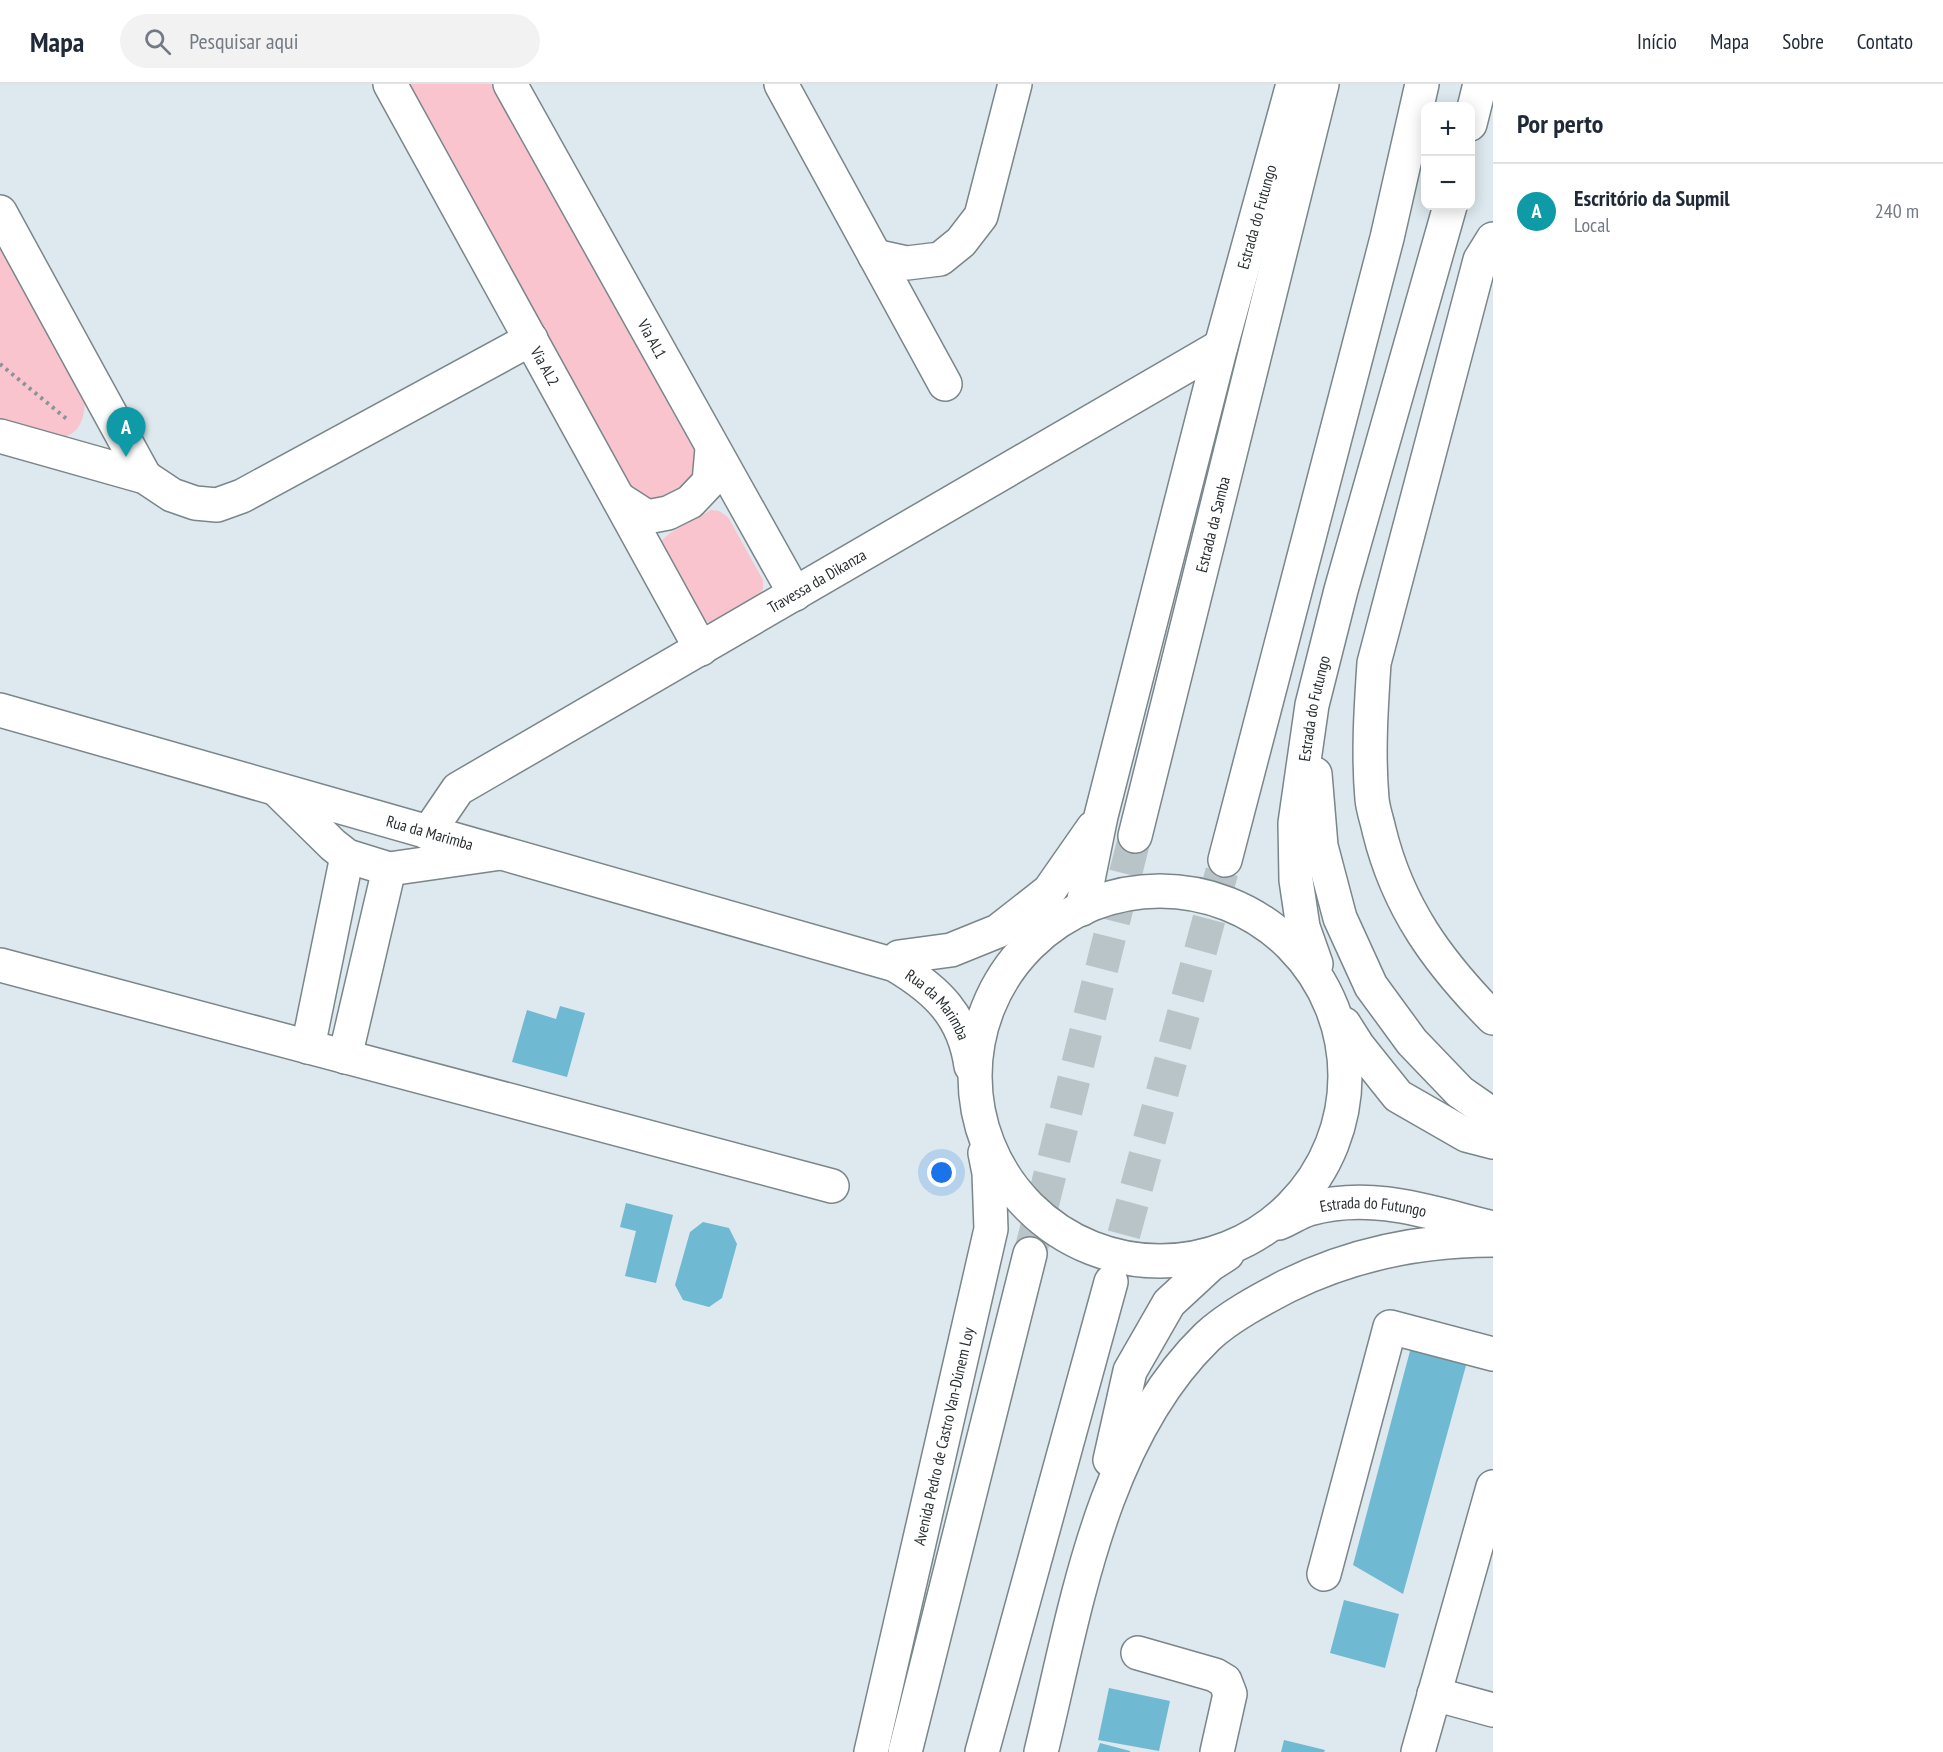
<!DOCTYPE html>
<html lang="pt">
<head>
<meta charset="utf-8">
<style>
	:root { --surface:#fff; --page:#f2f2f3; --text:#1f2937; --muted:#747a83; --line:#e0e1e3; --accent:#cb3d69 }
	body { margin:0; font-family:"PT Sans Narrow",sans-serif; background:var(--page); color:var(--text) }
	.controls { position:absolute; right:18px; top:18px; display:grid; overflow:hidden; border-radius:12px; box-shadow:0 3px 15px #0003 }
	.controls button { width:54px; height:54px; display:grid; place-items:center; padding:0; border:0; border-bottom:2px solid var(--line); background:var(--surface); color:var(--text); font:30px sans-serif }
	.you { position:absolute; left:942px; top:1089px; width:21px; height:21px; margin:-15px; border:4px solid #fff; border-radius:50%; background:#1a73e8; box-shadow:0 0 0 9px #1a73e833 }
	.badge { display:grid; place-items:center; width:39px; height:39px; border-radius:50%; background:var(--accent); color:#fff; font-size:20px; font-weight:700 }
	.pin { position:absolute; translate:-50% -50px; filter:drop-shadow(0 2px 3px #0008) }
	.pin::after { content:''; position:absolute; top:32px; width:21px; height:18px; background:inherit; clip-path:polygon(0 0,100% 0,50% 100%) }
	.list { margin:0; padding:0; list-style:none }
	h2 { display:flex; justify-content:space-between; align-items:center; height:78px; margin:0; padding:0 24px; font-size:26px }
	h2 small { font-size:20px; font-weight:400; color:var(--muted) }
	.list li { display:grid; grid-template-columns:39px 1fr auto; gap:18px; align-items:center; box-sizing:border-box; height:96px; padding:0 24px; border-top:2px solid var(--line) }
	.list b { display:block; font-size:22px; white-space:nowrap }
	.list p { margin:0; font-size:20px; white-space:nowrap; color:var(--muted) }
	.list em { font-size:20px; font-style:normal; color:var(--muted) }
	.icon { flex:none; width:33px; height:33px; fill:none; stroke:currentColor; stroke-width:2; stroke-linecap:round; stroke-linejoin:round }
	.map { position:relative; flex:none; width:1493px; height:1668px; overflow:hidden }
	header { display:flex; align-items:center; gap:36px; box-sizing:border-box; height:84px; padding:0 30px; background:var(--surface); border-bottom:2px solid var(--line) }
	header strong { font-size:28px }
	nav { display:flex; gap:33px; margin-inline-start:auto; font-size:21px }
	.search { width:420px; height:54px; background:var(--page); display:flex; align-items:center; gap:15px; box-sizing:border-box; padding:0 21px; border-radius:33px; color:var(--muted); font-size:22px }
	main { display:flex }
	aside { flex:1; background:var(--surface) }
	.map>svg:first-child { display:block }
	.green { fill:#f9c4ce }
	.building { fill:#6fb9d2 }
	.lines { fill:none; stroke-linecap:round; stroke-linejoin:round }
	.highway-tunnel { stroke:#b9c4c8; stroke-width:33; stroke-dasharray:33 16; stroke-linecap:butt }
	.minor-casing { stroke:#7a868a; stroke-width:36 }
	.major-casing { stroke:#7a868a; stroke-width:36 }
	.highway-casing { stroke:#7a868a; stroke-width:36 }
	.path { stroke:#8a9396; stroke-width:4; stroke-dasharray:3 4.5; stroke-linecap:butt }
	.minor { stroke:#fff; stroke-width:33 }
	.major { stroke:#fff; stroke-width:33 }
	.highway { stroke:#fff; stroke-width:33 }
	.labels { text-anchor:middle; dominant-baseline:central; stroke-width:4.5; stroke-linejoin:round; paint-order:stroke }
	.street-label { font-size:16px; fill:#2a2f31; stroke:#eaf6fb }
</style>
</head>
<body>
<header>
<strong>Mapa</strong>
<div class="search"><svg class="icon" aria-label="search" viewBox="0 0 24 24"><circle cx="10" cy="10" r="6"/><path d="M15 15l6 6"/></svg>Pesquisar aqui</div>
<nav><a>Início</a><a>Mapa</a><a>Sobre</a><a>Contato</a></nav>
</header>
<main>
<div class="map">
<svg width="1493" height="1668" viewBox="0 0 1493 1668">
	<rect width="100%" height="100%" fill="#dde9ee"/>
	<path class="green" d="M407,0H491L700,377L694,396L655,419L636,414Z
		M0,157L85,315C84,375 36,350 0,340Z
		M711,426L719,427L728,433L763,496V505L757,515L718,538H708L699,533L663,467L661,457L670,449Z"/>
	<path class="building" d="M560,922L585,929L567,993L512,978L527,926L556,935Z
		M626,1119L673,1131L656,1199L625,1192L636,1147L620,1143Z
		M703,1138L729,1144L737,1160L722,1214L709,1223L683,1216L675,1201L690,1148Z
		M1410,1267H1470L1403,1510L1353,1481Z
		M1344,1516L1399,1530L1385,1584L1330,1569Z
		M1109,1604L1170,1617L1159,1667L1098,1656Z
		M1284,1656L1325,1666L1324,1668H1281Z
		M1100,1659L1130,1667V1668H1097Z"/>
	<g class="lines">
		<path class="highway-tunnel" d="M1030,1170L1135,752
			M1111,1198L1225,776"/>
		<g class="minor-casing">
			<g id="minor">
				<path id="s1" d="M390,0L701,565"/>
				<path id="s2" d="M510,0L795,510"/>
				<path d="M781,0L945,300"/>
				<path d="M0,128L145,393"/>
				<path d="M1493,155L1480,176L1374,579C1371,624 1368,670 1372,715C1373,726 1377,736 1379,746C1398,824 1438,878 1493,934"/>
				<path d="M875,172L907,179L940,175L961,158L981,132L1015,0"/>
				<path d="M0,352L145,393L172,411L195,419L217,421L242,412L531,255"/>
				<path d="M619,415L647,433L668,429L690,418L709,398L712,365"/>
				<path d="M278,707L333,761L347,772L389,785L501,769"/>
				<path id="s3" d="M428,749L458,705L1221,262"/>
				<path d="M0,881L832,1102"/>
				<path d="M308,963L347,772"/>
				<path d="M345,973L389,785"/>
				<path d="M1324,1490L1390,1243L1493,1270"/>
				<path d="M1138,1569L1215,1591L1225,1597L1230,1610L1217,1668"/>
				<path d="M1434,1610L1493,1626"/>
				<path d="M1418,1668L1493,1403"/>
			</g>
		</g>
		<g class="major-casing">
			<g id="major">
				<path d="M1470,40L1480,0"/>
				<path id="s4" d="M0,626L895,881C937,906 964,932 971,982"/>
				<path d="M1315,690L1321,762L1340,834L1371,902L1412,958L1460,1008L1493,1031"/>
				<circle cx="1160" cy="992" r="185"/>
				<path id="s5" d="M1082,825L1101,732L1221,262L1293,0"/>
				<path d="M899,873L951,866L998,847L1049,807L1093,744"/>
				<path id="s6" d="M1316,880L1303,843L1296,796L1295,739L1312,621L1341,506L1450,122"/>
				<path d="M1344,940L1358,962L1398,1012L1466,1051L1493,1058"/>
				<path id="s7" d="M1279,1139C1289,1135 1299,1128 1309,1125C1373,1107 1431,1129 1493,1144"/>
				<path d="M1110,1376L1130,1287L1169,1219L1210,1181L1227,1170"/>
				<path id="s8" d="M871,1668L991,1145L989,1089L985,1069"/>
				<path d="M1041,1668C1075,1529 1100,1357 1207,1253C1228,1233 1262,1215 1287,1202C1352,1170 1421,1156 1493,1156"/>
			</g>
		</g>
		<g class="highway-casing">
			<g id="highway">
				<path id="s9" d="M1135,752L1322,0"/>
				<path d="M1225,776L1387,154L1422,0"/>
				<path d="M905,1668L1030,1170"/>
				<path d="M982,1668L1111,1198"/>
			</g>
		</g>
		<path class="path" d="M0,280L68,336"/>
		<use href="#minor" class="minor"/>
		<use href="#major" class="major"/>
		<use href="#highway" class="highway"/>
	</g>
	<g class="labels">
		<g class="street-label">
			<text stroke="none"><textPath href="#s5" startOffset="714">Estrada do Futungo</textPath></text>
			<text stroke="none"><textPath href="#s2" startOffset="292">Via AL1</textPath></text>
			<text stroke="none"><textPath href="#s1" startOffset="322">Via AL2</textPath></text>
			<text stroke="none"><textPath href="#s9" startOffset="321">Estrada da Samba</textPath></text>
			<text stroke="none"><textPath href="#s3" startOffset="468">Travessa da Dikanza</textPath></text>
			<text stroke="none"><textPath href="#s6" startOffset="260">Estrada do Futungo</textPath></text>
			<text stroke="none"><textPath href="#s4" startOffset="447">Rua da Marimba</textPath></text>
			<text stroke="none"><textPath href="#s4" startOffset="990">Rua da Marimba</textPath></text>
			<text stroke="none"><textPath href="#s7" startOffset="98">Estrada do Futungo</textPath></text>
			<text stroke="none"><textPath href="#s8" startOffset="324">Avenida Pedro de Castro Van-Dúnem Loy</textPath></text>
		</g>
	</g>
</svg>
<div class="controls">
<button>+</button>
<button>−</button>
</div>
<div class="you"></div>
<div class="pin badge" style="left:126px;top:373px;background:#0f9aa8">A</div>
</div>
<aside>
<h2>Por perto<small></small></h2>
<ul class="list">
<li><span class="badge" style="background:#0f9aa8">A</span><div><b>Escritório da Supmil</b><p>Local</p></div><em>240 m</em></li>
</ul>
</aside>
</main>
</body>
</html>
